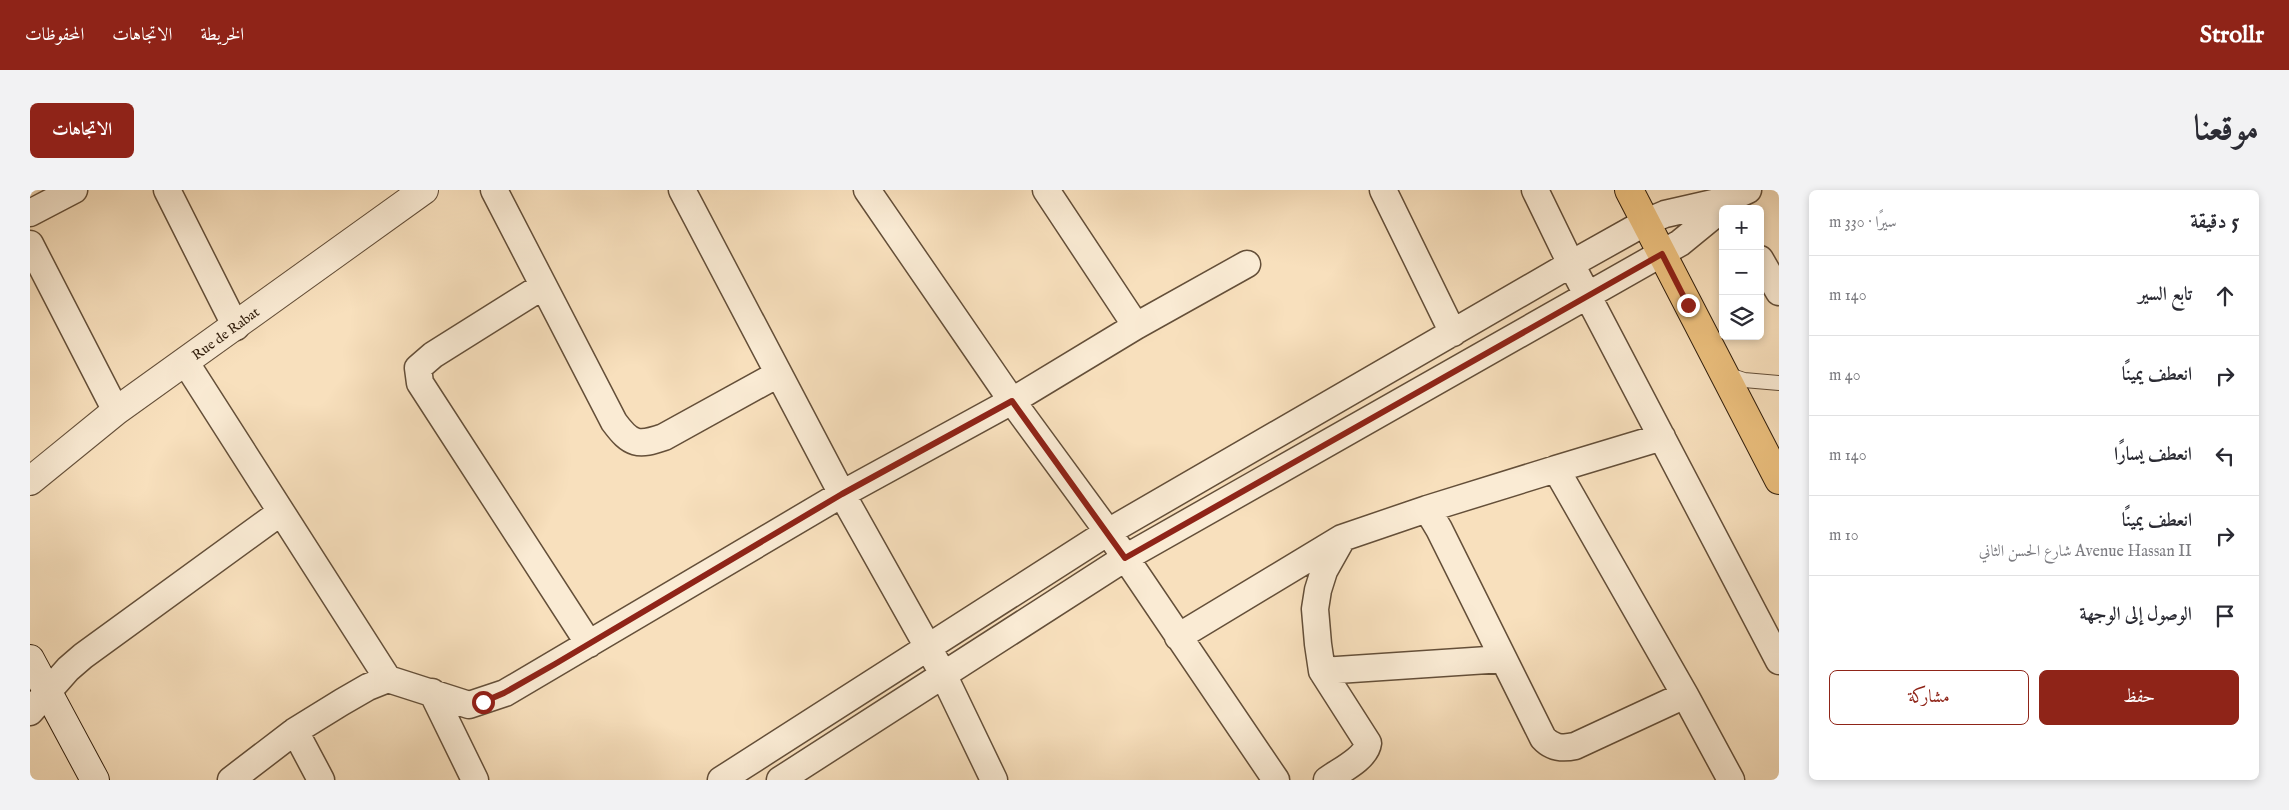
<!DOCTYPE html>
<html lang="ar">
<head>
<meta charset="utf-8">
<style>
	:root { --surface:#fff; --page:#f2f2f3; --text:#2b2b33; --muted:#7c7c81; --line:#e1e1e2; --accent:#8f2418 }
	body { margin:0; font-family:"IM FELL English",Amiri,serif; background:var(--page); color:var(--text); direction:rtl }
	.controls { position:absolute; right:15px; top:15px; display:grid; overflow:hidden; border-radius:8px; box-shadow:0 2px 8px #0003 }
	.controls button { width:45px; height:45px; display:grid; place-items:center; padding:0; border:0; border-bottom:1px solid var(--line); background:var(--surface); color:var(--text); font:25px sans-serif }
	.stop { position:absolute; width:15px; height:15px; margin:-11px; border:4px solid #8f2418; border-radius:50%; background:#fff }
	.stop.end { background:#8f2418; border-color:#fff; box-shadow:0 1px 5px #0008 }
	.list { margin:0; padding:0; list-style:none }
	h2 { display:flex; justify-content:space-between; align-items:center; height:65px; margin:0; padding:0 20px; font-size:21px }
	h2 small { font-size:16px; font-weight:400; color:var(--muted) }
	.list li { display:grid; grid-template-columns:32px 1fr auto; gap:15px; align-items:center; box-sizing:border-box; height:80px; padding:0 20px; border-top:1px solid var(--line) }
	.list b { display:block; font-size:19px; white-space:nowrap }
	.list p { margin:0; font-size:16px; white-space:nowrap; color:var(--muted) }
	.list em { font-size:16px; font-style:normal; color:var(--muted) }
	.actions { display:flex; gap:10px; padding:15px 20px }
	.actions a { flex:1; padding:11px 0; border:1px solid var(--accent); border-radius:8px; text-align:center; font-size:18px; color:var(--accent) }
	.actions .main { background:var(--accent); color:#fff }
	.icon { flex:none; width:28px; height:28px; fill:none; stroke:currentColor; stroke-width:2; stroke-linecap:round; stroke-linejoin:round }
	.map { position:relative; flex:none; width:1749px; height:590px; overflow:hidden; direction:ltr; border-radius:8px }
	header { display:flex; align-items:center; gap:30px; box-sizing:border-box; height:70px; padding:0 25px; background:var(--accent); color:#fff }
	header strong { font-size:24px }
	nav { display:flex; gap:28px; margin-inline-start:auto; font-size:18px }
	.intro { display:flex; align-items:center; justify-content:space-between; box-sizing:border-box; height:120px; padding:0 30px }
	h1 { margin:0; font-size:35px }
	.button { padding:12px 22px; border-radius:8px; background:var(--accent); color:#fff; font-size:18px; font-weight:700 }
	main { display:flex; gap:30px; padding:0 30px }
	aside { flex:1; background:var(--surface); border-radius:8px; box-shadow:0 2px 8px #0003 }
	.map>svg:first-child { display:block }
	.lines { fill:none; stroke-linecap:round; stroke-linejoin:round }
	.service-casing { stroke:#644f39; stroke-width:16 }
	.minor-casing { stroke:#644f39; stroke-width:29 }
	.tertiary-casing { stroke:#644f39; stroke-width:30 }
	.secondary-casing { stroke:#321f0d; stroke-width:30 }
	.primary-casing { stroke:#321f0d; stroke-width:30 }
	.service { stroke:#faebd4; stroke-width:14 }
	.minor { stroke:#faebd4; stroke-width:26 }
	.tertiary { stroke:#faebd4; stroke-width:28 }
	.secondary { stroke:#faebd4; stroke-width:28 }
	.primary { stroke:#ecc07e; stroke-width:28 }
	.route { stroke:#8f2418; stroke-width:6 }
	.labels { text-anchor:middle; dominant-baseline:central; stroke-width:5; stroke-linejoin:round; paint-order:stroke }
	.street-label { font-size:14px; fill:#321f0d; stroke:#faebd4 }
</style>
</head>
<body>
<header>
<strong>Strollr</strong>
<nav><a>الخريطة</a><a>الاتجاهات</a><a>المحفوظات</a></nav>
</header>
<div class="intro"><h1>موقعنا</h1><a class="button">الاتجاهات</a></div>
<main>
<aside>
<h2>5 دقيقة<small>سيرًا · 330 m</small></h2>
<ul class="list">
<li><svg class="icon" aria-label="ahead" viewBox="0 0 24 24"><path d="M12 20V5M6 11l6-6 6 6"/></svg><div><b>تابع السير</b></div><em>140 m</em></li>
<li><svg class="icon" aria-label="right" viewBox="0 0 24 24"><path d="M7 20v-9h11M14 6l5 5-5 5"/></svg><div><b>انعطف يمينًا</b></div><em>40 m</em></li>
<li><svg class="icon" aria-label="left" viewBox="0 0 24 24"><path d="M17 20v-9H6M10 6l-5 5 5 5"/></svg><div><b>انعطف يسارًا</b></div><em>140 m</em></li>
<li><svg class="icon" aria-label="right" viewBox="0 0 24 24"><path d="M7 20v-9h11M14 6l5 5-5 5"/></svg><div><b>انعطف يمينًا</b><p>Avenue Hassan II شارع الحسن الثاني</p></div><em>10 m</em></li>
<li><svg class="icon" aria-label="arrive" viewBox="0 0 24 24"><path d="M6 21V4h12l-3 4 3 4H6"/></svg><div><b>الوصول إلى الوجهة</b></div></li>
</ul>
<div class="actions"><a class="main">حفظ</a><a>مشاركة</a></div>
</aside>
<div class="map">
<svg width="1749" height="590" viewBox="0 0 1749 590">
	<rect width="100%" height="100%" fill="#f8e0bd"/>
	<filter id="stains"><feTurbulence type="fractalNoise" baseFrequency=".004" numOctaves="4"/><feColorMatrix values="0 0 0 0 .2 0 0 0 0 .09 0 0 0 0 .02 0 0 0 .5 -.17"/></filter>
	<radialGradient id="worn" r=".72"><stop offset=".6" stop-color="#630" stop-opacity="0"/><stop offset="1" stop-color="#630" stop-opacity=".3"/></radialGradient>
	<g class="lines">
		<g class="service-casing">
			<path id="service" d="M1696,184L1714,190L1749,193"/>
		</g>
		<g class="minor-casing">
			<path id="minor" d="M137,0L206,137
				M464,0L584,232C601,255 608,256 634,247L748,184
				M652,0L812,304L913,484L964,590
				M837,0L982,211L1078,342L1246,590
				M1016,0L1106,136
				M1353,0L1423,143
				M1505,0L1541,74L1749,471
				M0,23L44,0
				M0,54L86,221
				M1730,69L1749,102
				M513,96L403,165L388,178L390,193L559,454
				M156,173L358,489
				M1526,279L1632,247
				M1397,319L1526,279L1655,505
				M1148,447L1312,348L1397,319L1409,339L1513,548C1522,558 1532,559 1545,556L1655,505L1701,590
				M1292,481L1473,469
				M402,502L445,590
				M0,522L38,479L53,466L251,322
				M265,541L291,590
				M201,590L265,541L312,512L338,497L358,489L439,515L475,503L812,304L982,211L1106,136L1217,74
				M691,590L1078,342L1541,74L1616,32L1635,24L1696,10L1718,0
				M750,590L1095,368L1650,53L1683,26L1696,10
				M1297,590C1309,581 1336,569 1338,553L1292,481L1288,454L1285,419L1288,400L1294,381L1312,349"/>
		</g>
		<g class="tertiary-casing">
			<path id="tertiary" d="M0,291L86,221L394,0"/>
		</g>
		<g class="secondary-casing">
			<path id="secondary" d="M0,469L65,590"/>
		</g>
		<g class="primary-casing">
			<path id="primary" d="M1599,0L1749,290"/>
		</g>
		<use href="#service" class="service"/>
		<use href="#minor" class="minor"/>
		<use href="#tertiary" class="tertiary"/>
		<use href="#secondary" class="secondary"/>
		<use href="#primary" class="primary"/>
	</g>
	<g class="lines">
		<path class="route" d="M453,512L474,503L525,474L812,304L982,211L1095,368L1632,64L1658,115"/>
	</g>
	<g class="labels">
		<g class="street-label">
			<text transform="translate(196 144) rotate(-36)">Rue de Rabat</text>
		</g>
	</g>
	<rect width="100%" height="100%" filter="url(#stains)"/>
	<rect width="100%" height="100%" fill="url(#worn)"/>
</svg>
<div class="controls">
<button>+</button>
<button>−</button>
<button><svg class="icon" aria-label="layers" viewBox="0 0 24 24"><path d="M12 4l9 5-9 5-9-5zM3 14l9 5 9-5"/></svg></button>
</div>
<div class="stop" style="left:453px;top:512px"></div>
<div class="stop end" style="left:1658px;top:115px"></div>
</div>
</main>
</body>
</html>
